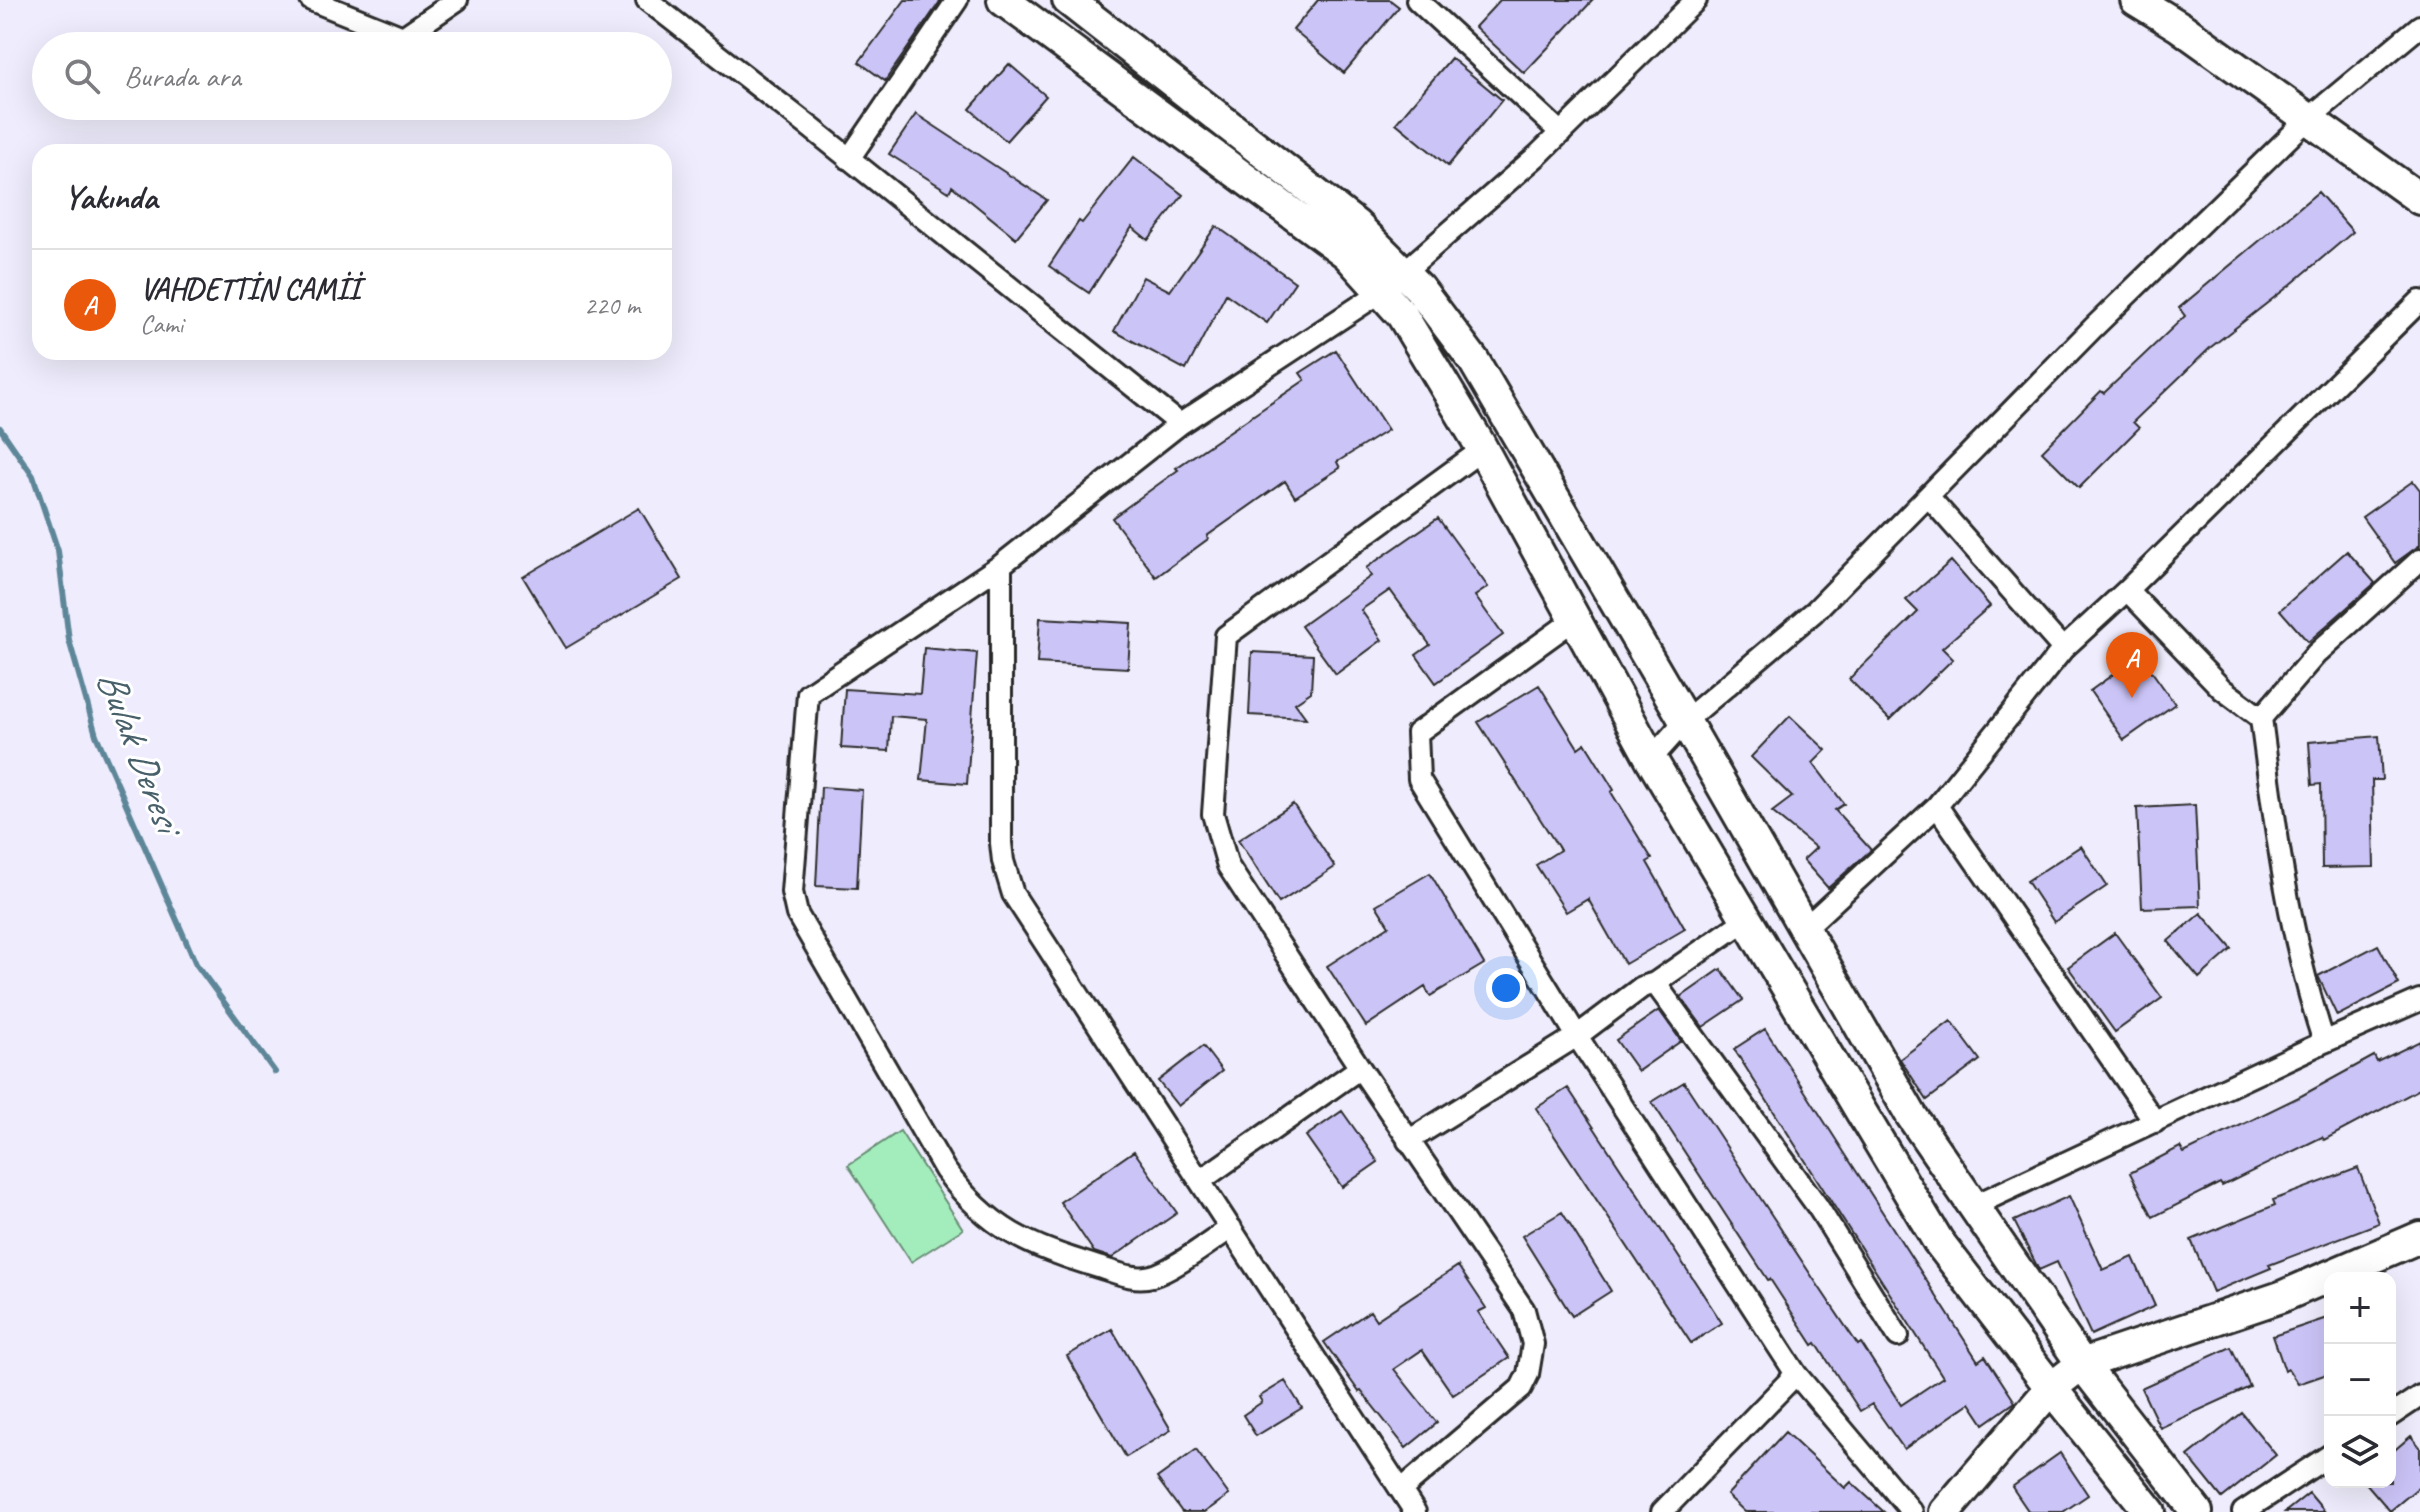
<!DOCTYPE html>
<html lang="tr">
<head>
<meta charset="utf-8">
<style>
	:root { --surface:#fff; --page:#f7f7f7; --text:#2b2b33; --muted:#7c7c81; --line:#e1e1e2; --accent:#ea580c }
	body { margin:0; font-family:Caveat,sans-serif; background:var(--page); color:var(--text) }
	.controls { position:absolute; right:24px; bottom:24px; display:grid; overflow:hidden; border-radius:16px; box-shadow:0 8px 32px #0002 }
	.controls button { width:72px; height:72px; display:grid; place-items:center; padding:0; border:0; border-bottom:2px solid var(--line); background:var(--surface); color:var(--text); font:40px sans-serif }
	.you { position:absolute; left:1506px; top:988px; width:28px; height:28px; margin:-20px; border:6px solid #fff; border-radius:50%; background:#1a73e8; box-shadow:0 0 0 12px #1a73e833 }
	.badge { display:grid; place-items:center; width:52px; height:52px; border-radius:50%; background:var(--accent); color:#fff; font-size:26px; font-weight:700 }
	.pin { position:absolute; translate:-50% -66px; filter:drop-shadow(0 2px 4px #0008) }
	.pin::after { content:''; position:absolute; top:42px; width:28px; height:24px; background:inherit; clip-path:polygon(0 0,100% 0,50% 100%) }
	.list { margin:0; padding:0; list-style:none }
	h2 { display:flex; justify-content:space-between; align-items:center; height:104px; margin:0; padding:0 32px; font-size:34px }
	h2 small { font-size:26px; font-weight:400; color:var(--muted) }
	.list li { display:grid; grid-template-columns:52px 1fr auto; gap:24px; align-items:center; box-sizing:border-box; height:112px; padding:0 32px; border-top:2px solid var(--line) }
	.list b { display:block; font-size:30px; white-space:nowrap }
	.list p { margin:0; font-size:26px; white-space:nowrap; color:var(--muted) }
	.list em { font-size:26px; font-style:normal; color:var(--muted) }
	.icon { flex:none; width:44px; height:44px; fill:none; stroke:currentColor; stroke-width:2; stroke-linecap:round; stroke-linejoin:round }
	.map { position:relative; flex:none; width:2420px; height:1512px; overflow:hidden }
	.search { position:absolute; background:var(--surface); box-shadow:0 8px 32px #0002; left:32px; top:32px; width:640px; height:88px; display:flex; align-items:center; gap:20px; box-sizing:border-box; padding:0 28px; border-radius:44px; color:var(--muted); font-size:30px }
	.panel { position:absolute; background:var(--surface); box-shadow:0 8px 32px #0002; left:32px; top:144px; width:640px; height:216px; border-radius:24px }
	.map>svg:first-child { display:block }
	.green { fill:#a3edbc; stroke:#678c74; stroke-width:2 }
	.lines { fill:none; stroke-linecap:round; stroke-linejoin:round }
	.stream { stroke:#5d8698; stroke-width:6 }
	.building { fill:#cbc4f7; stroke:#2b2b2b; stroke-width:2 }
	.street-casing { stroke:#2b2b2b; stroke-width:26 }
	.secondary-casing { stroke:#2b2b2b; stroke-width:36 }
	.street { stroke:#fff; stroke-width:20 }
	.secondary { stroke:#fff; stroke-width:30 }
	.labels { text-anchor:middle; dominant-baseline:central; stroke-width:6; stroke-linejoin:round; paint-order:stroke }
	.water-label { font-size:40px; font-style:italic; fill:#48606a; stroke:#fff }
</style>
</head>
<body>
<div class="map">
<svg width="2420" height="1512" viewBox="0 0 2420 1512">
	<rect width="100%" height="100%" fill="#efedfd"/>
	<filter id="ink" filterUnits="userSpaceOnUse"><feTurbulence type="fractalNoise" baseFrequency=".0125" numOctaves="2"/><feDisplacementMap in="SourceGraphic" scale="16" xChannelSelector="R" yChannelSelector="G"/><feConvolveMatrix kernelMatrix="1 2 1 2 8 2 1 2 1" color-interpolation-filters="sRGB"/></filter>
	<g filter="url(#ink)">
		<path class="green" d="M900,1131L963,1229L911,1262L848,1165Z"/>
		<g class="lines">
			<path class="stream" d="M0,428L33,476L58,551L69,640L96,735L196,964L275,1072"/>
		</g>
		<path class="building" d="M905,0H941L885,81L859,62Z
			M1318,0H1390L1399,7L1344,73L1293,30Z
			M1500,0H1593L1524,73L1475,27Z
			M1451,58L1502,100L1448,166L1396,123Z
			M1009,64L1046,96L1006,141L970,109Z
			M916,114L1047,200L1016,238L952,186L949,192L889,154Z
			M1134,157L1183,195L1148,240L1132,227L1089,293L1049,266L1079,221L1082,223Z
			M2318,192L2353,232L2289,286L2211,347L2133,422L2139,428L2079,488L2042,451L2101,391L2104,393L2185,316L2179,308Z
			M1216,226L1295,282L1267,323L1226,294L1186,370L1114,331L1143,277L1170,291Z
			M1336,350L1388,430L1337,462L1340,468L1295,497L1285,481L1207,536L1208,539L1156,577L1112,518L1178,470L1176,468L1305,380L1300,373Z
			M2413,481L2420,490V545L2395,563L2362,517Z
			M639,508L682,579L566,648L523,577Z
			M1438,518L1488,587L1475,596L1503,635L1436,683L1416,655L1430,645L1390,590L1361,610L1382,640L1336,674L1301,626L1371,576L1366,568Z
			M2347,551L2375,583L2308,642L2280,610Z
			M1951,561L1990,606L1942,648L1953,659L1890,720L1849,679L1918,612L1906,600Z
			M1040,618L1131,623L1128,668L1037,663Z
			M924,648L977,653L967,784L921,780L927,719L891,716L889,751L841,748L845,689L920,694Z
			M1252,652L1313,655L1311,692L1295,703L1306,718L1249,715Z
			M2140,655L2175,704L2124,740L2090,691Z
			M1539,685L1578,748L1585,743L1614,790L1611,792L1652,859L1647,862L1685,929L1625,964L1588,899L1566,912L1536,865L1560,850L1478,722Z
			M1790,716L1826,750L1813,763L1844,804L1835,810L1871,850L1828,888L1803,860L1816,848L1772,812L1792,797L1751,757Z
			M2379,736L2382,780H2372L2374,867L2322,868L2321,784L2312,785L2309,742Z
			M821,787L862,790L857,888L816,886Z
			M1293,804L1335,867L1279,903L1238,840Z
			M2195,805L2200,906L2142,908L2137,808Z
			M2081,846L2107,886L2054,922L2027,881Z
			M1430,873L1484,964L1430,996L1425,987L1366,1026L1327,966L1389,926L1376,905Z
			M2201,913L2232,949L2199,978L2168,941Z
			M2115,933L2162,998L2115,1032L2068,967Z
			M2378,945L2399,984L2337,1016L2318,976Z
			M1721,969L1743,1000L1703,1027L1681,997Z
			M1659,1010L1681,1041L1638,1071L1616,1040Z
			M1951,1021L1980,1060L1927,1100L1900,1059Z
			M1765,1029L1978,1361L1985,1356L2015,1402L1984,1424L1970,1403L1904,1449L1872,1404L1860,1411L1816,1343L1813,1345L1770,1279L1768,1280L1652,1102L1684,1082L1813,1278L1858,1345L1861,1343L1901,1405L1943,1377L1734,1049Z
			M2420,1041V1089L2324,1140L2322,1137L2222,1186L2220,1183L2153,1217L2130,1173L2180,1147L2184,1153L2301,1096L2374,1056L2377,1062Z
			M1203,1046L1222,1071L1178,1106L1158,1081Z
			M1568,1088L1722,1323L1691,1343L1536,1108Z
			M1342,1111L1378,1162L1342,1187L1306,1136Z
			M1134,1151L1177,1213L1112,1258L1094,1252L1060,1202Z
			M2358,1168L2379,1223L2269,1265L2271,1268L2213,1292L2191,1240L2275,1205L2273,1200Z
			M2069,1196L2103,1270L2133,1257L2155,1306L2091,1335L2057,1262L2039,1270L2014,1221Z
			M1562,1212L1611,1291L1572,1316L1522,1236Z
			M1458,1266L1486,1308L1478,1312L1509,1358L1453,1395L1422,1350L1394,1369L1437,1423L1406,1448L1361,1391L1359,1392L1324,1342L1370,1311L1376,1320Z
			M2330,1317V1373L2298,1384L2288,1369L2285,1371L2273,1336Z
			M1112,1329L1171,1430L1126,1457L1067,1356Z
			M2231,1347L2250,1387L2160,1428L2141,1388Z
			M1285,1381L1302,1408L1256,1436L1243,1415L1262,1402L1259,1397Z
			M2242,1413L2276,1455L2222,1498L2188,1456Z
			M1785,1432L1845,1488L1851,1482L1884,1512H1745L1727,1495Z
			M2411,1436L2420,1447V1486L2390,1511L2365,1482H2390V1454Z
			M1196,1450L1229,1495L1205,1512H1182L1157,1478Z
			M2060,1453L2088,1495L2063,1512H2029L2012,1487Z
			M2309,1493L2325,1512H2285Z"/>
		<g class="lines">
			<g class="street-casing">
				<path id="street" d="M311,0L403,37L457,0
					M647,0L810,127L1180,424
					M1417,0L1561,133
					M849,159L957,0
					M1928,496L2063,649
					M1001,565V843L1003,861L1013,894L1415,1512
					M2127,590L2222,689L2261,718C2275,828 2289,937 2324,1042
					M1575,619L1417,733L1419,779L1577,1036L1796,1374L1912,1512
					M2261,718L2316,654L2420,560
					M1651,759L1685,721L1814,612L2093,328L2308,119L2420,26
					M1937,806L2155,1122
					M1804,929L1937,806L2063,649L2127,590L2420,301
					M1655,983L1818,1207L1898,1336
					M1408,1141L1577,1036L1642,987L1655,983L1747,919
					M1201,1180L1360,1068
					M1973,1206L2324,1042L2420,1000
					M1231,1228C1211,1241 1174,1270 1152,1276C1134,1281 1115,1272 1098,1267C1028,1245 990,1231 945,1170L797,914L792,892L808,694L1001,565L1180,424L1381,292L1539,154L1696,0
					M2390,1416L2420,1396
					M1401,1490L1521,1388L1528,1374L1533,1344L1524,1310L1360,1068L1228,866L1213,814L1226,636L1483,449
					M1662,1512L1796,1374
					M2243,1512L2330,1455"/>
			</g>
			<g class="secondary-casing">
				<path id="secondary" d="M1003,0L1347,254L1402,315L1479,443L1651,759L1938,1241L2051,1388L2150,1512
					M1068,0L1356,225L1419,288L1474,361L1685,721L1911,1115L2082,1364L2197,1512
					M2136,0L2180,27L2420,199
					M1945,1512L2051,1388L2082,1364L2281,1297L2420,1237"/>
			</g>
			<use href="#street" class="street"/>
			<use href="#secondary" class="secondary"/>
		</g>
	</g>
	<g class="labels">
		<g class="water-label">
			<text transform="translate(139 750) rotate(69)">Bulak Deresi</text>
		</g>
	</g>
</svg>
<div class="controls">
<button>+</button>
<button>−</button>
<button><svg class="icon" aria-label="layers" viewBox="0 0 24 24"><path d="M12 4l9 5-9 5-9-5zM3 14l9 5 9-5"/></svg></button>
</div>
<div class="you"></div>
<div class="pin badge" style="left:2132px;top:698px">A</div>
<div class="search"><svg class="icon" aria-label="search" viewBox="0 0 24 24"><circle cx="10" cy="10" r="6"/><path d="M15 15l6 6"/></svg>Burada ara</div>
<section class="panel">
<h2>Yakında<small></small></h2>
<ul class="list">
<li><span class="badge">A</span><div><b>VAHDETTİN CAMİİ</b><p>Cami</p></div><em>220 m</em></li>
</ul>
</section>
</div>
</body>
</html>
